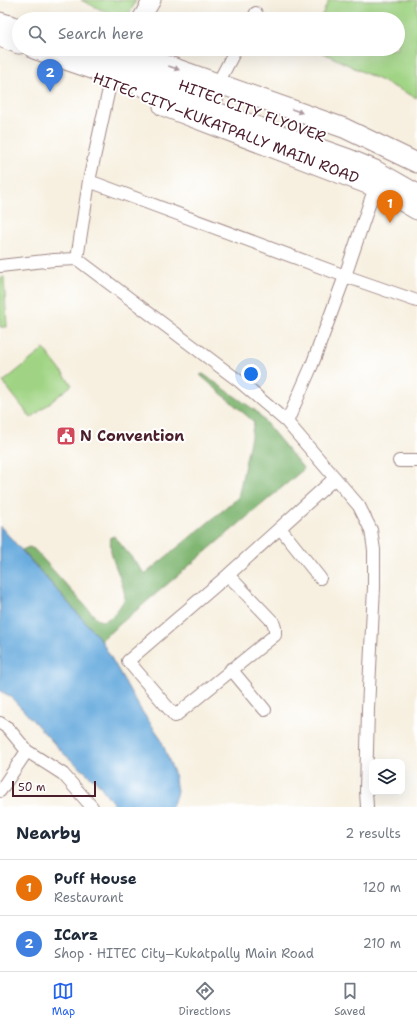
<!DOCTYPE html>
<html lang="en">
<head>
<meta charset="utf-8">
<style>
	:root { --surface:#fff; --page:#f2f2f3; --text:#1f2937; --muted:#747a83; --line:#e0e1e3; --accent:#2563eb }
	body { margin:0; font-family:"Shantell Sans",sans-serif; background:var(--page); color:var(--text) }
	.controls { position:absolute; right:12px; bottom:12px; display:grid; overflow:hidden; border-radius:8px; box-shadow:0 4px 16px #0002 }
	.controls button { width:36px; height:36px; display:grid; place-items:center; padding:0; border:0; border-bottom:1px solid var(--line); background:var(--surface); color:var(--text); font:20px sans-serif }
	.scale { position:absolute; left:12px; bottom:10px; width:84px; box-sizing:border-box; padding-left:4px; border:2px solid #4a1f2b; border-top:0; font-size:11px; line-height:14px; white-space:nowrap; color:#4a1f2b; -webkit-text-stroke:3px #fff; paint-order:stroke }
	.you { position:absolute; left:251px; top:374px; width:14px; height:14px; margin:-10px; border:3px solid #fff; border-radius:50%; background:#1a73e8; box-shadow:0 0 0 6px #1a73e833 }
	.badge { display:grid; place-items:center; width:26px; height:26px; border-radius:50%; background:var(--accent); color:#fff; font-size:13px; font-weight:700 }
	.pin { position:absolute; translate:-50% -33px; filter:drop-shadow(0 1px 2px #0008) }
	.pin::after { content:''; position:absolute; top:21px; width:14px; height:12px; background:inherit; clip-path:polygon(0 0,100% 0,50% 100%) }
	.list { margin:0; padding:0; list-style:none }
	h2 { display:flex; justify-content:space-between; align-items:center; height:52px; margin:0; padding:0 16px; font-size:17px }
	h2 small { font-size:13px; font-weight:400; color:var(--muted) }
	.list li { display:grid; grid-template-columns:26px 1fr auto; gap:12px; align-items:center; box-sizing:border-box; height:56px; padding:0 16px; border-top:1px solid var(--line) }
	.list b { display:block; font-size:15px; white-space:nowrap }
	.list p { margin:0; font-size:13px; white-space:nowrap; color:var(--muted) }
	.list em { font-size:13px; font-style:normal; color:var(--muted) }
	.icon { flex:none; width:22px; height:22px; fill:none; stroke:currentColor; stroke-width:2; stroke-linecap:round; stroke-linejoin:round }
	.map { position:relative; flex:none; width:417px; height:807px; overflow:hidden }
	.search { position:absolute; background:var(--surface); box-shadow:0 4px 16px #0002; left:12px; right:12px; top:12px; height:44px; display:flex; align-items:center; gap:10px; box-sizing:border-box; padding:0 14px; border-radius:22px; color:var(--muted); font-size:15px }
	.sheet { height:164px; background:var(--surface) }
	nav { display:flex; justify-content:space-around; align-items:center; box-sizing:border-box; height:56px; border-top:1px solid var(--line); background:var(--surface); font-size:11px; color:var(--muted) }
	nav a { display:grid; justify-items:center; gap:2px }
	nav .on { color:var(--accent) }
	.map>svg:first-child { display:block }
	.green { fill:#a0d484; stroke:#757a58 }
	.forest { fill:#80b672; stroke:#656a4e }
	.water { fill:#69acde; stroke:#5a6684 }
	.lines { fill:none; stroke-linecap:round; stroke-linejoin:round }
	.street-casing { stroke:#a08886; stroke-width:14 }
	.secondary-casing { stroke:#a08886; stroke-width:19 }
	.primary-casing { stroke:#a08886; stroke-width:21 }
	.street { stroke:#fff; stroke-width:12 }
	.secondary { stroke:#fff; stroke-width:17 }
	.primary { stroke:#fff; stroke-width:19 }
	.oneway { fill:#ae9aa0 }
	.labels { text-anchor:middle; dominant-baseline:central; stroke-width:4; stroke-linejoin:round; paint-order:stroke }
	.street-label { font-size:15px; fill:#4a1f2b; stroke:#fff }
	.poi-label { font-size:15px; font-weight:bold; fill:#4a1f2b; stroke:#fff; text-anchor:start }
</style>
</head>
<body>
<div class="map">
<svg width="417" height="807" viewBox="0 0 417 807">
	<rect width="100%" height="100%" fill="#fff"/>
	<filter id="ink" filterUnits="userSpaceOnUse"><feTurbulence type="fractalNoise" baseFrequency=".025" numOctaves="2"/><feDisplacementMap in="SourceGraphic" scale="8" xChannelSelector="R" yChannelSelector="G"/><feConvolveMatrix kernelMatrix="1 2 1 2 8 2 1 2 1" color-interpolation-filters="sRGB"/></filter>
	<filter id="wash" filterUnits="userSpaceOnUse"><feTurbulence type="fractalNoise" baseFrequency=".012" numOctaves="4" result="noise"/><feDisplacementMap in="SourceGraphic" scale="16" xChannelSelector="R" yChannelSelector="G"/><feGaussianBlur stdDeviation="0.9" result="paint"/><feColorMatrix in="noise" values="0 0 0 0 0 0 0 0 0 0 0 0 0 0 0 0 0 1.4 0 .05"/><feComposite in="paint" operator="in"/></filter>
	<g filter="url(#wash)">
		<rect width="100%" height="100%" fill="#f7f0e0"/>
		<path class="green" d="M81,0H136L127,19H120Z
			M329,0H417V98L315,49H398V19H320Z
			M4,277L7,327H0V278Z
			M44,349L72,385L31,418L3,382Z"/>
		<path class="forest" d="M203,374L256,411L304,469L101,640L22,550L29,547L34,549L98,620C111,624 119,607 125,599C124,577 107,559 111,537L114,536L145,574L238,498L254,422L200,375Z"/>
		<path class="water" d="M0,526L101,640L141,710L160,737L174,773L177,792L172,807H116L98,783L63,753L10,696L0,691Z"/>
	</g>
	<g filter="url(#ink)">
		<g class="lines">
			<g class="street-casing">
				<path id="street" d="M253,19L256,13
					M218,83L236,49
					M89,181L345,276L417,301
					M77,259L89,181L110,84
					M0,266L54,260L77,259L239,381L287,422L359,506L371,530L374,550V587L368,709L366,791L367,807
					M287,422L312,365L345,276L375,187
					M399,461H417
					M280,528L320,578
					M228,575L273,622L275,628V635L175,716L128,661L228,575L335,478
					M231,669L265,710
					M0,723L8,728L27,751L63,774L92,807
					M0,791L27,751"/>
			</g>
			<g class="secondary-casing">
				<path id="secondary" d="M141,19L152,0"/>
			</g>
			<g class="primary-casing">
				<path id="primary" d="M0,22L19,28
					M0,37L19,44
					M34,49L194,104L349,159L375,170L417,194
					M83,49L214,97
					M121,49L344,128L417,163
					M163,106L383,190L417,210"/>
			</g>
			<use href="#street" class="street"/>
			<use href="#secondary" class="secondary"/>
			<use href="#primary" class="primary"/>
		</g>
		<defs><path id="oneway-solid" d="M-6-.8H1V-3.2L6.5 0L1 3.2V.8H-6Z"/></defs>
		<g class="oneway">
			<use href="#oneway-solid" transform="translate(174 68) rotate(20)"/>
			<use href="#oneway-solid" transform="translate(297 111) rotate(20)"/>
		</g>
	</g>
	<defs>
		<g id="civic-square" transform="scale(1)"><rect x="-9" y="-9" width="18" height="18" rx="4" fill="#d1495b" stroke="#fff"/><path d="M-.6-6.5H3V-4.5H.6V-3L4-1V1h2V6H-6V1h2V-1L-.6-3ZM-1.2 2.5V6h2.4V2.5Z" fill="#fff"/></g>
	</defs>
	<g fill-rule="evenodd">
		<use href="#civic-square" x="66" y="436"/>
	</g>
	<g class="labels">
		<g class="street-label">
			<text transform="translate(252 111) rotate(20)">HITEC CITY FLYOVER</text>
			<text transform="translate(226 128) rotate(21)">HITEC CITY–KUKATPALLY MAIN ROAD</text>
		</g>
		<g class="poi-label">
			<text x="80" y="436">N Convention</text>
		</g>
	</g>
</svg>
<div class="controls">
<button><svg class="icon" aria-label="layers" viewBox="0 0 24 24"><path d="M12 4l9 5-9 5-9-5zM3 14l9 5 9-5"/></svg></button>
</div>
<div class="scale">50 m</div>
<div class="you"></div>
<div class="pin badge" style="left:390px;top:223px;background:#e8710a">1</div>
<div class="pin badge" style="left:50px;top:92px;background:#3f7fe0">2</div>
<div class="search"><svg class="icon" aria-label="search" viewBox="0 0 24 24"><circle cx="10" cy="10" r="6"/><path d="M15 15l6 6"/></svg>Search here</div>
</div>
<section class="sheet">
<h2>Nearby<small>2 results</small></h2>
<ul class="list">
<li><span class="badge" style="background:#e8710a">1</span><div><b>Puff House</b><p>Restaurant</p></div><em>120 m</em></li>
<li><span class="badge" style="background:#3f7fe0">2</span><div><b>ICarz</b><p>Shop · HITEC City–Kukatpally Main Road</p></div><em>210 m</em></li>
</ul>
</section>
<nav>
<a class="on"><svg class="icon" aria-label="map" viewBox="0 0 24 24"><path d="M3 6l6-2 6 2 6-2v14l-6 2-6-2-6 2zM9 4v14M15 6v14"/></svg>Map</a>
<a><svg class="icon" aria-label="directions" viewBox="0 0 24 24"><path d="M12 3l9 9-9 9-9-9zM9 14v-3h6M13 9l2 2-2 2"/></svg>Directions</a>
<a><svg class="icon" aria-label="saved" viewBox="0 0 24 24"><path d="M7 4h10v16l-5-4-5 4z"/></svg>Saved</a>
</nav>
</body>
</html>
